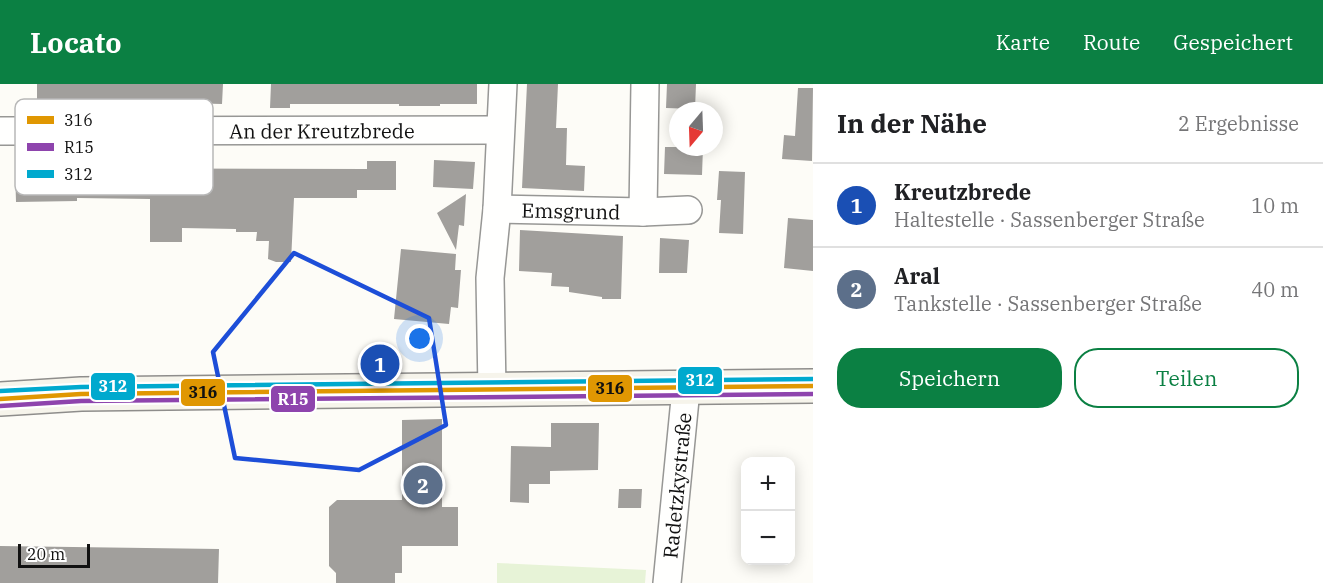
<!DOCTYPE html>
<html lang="de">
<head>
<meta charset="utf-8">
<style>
	:root { --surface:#fff; --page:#f6f6f6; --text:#202124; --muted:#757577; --line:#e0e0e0; --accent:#0b8043 }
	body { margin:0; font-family:"IBM Plex Serif",serif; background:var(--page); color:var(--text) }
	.controls { position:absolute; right:18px; bottom:18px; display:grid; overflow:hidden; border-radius:12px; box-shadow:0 3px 15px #0003 }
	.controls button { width:54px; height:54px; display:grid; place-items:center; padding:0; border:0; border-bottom:2px solid var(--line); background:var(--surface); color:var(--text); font:30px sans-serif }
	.compass { position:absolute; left:669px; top:18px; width:54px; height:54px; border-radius:50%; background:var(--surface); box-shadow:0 3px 15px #0003; rotate:199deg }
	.scale { position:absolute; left:18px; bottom:15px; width:72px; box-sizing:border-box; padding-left:6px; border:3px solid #111; border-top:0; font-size:16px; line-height:21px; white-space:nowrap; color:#111; -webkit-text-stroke:4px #fff; paint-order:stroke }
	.you { position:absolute; left:420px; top:255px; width:21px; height:21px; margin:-15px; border:4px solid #fff; border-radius:50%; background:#1a73e8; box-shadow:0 0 0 9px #1a73e833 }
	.badge { display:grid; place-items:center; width:39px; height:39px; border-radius:50%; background:var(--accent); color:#fff; font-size:20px; font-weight:700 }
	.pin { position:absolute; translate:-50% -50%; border:3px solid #fff; box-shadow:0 2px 6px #0006 }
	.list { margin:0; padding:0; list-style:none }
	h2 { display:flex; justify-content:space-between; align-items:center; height:78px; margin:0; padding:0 24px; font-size:26px }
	h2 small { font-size:20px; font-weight:400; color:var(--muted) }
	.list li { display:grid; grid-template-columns:39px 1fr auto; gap:18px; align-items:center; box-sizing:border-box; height:84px; padding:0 24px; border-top:2px solid var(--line) }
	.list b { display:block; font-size:22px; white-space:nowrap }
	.list p { margin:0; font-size:20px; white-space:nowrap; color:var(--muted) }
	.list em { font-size:20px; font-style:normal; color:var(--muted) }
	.actions { display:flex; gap:12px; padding:18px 24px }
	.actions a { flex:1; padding:14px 0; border:2px solid var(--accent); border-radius:24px; text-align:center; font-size:21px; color:var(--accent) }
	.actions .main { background:var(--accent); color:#fff }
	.map { position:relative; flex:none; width:813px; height:499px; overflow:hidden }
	header { display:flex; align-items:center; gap:36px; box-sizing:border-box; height:84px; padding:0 30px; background:var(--accent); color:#fff }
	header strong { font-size:28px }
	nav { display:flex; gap:33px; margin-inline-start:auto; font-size:21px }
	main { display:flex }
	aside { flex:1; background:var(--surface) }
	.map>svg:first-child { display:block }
	.green { fill:#e7f3d7 }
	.building { fill:#a19f9c }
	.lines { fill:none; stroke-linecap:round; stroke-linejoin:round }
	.street-casing { stroke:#979795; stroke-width:30 }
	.secondary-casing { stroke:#8e8d8b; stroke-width:36 }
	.street { stroke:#fffffe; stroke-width:27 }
	.secondary { stroke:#f6f4eb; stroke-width:33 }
	.bus-1-casing { stroke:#fff; stroke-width:9 }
	.bus-2-casing { stroke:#fff; stroke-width:9 }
	.bus-3-casing { stroke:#fff; stroke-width:9 }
	.bus-1 { stroke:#e09702; stroke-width:4.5 }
	.bus-2 { stroke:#8e44ad; stroke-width:4.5 }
	.bus-3 { stroke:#00a9ce; stroke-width:4.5 }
	.marked { fill:none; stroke:#1d4ed8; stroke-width:4.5; stroke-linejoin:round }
	.labels { text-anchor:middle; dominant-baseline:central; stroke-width:6; stroke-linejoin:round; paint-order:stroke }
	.street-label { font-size:20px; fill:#111; stroke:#fff }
	.key { fill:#fff; stroke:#b8b8b8; stroke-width:1.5 }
	.key-label { font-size:16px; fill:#111 }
	.line-badge { stroke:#fff; stroke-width:2 }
	.badge-label { font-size:16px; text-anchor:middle; font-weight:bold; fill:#fff }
	.pale-badge-label { font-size:16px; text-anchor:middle; font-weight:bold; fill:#111 }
</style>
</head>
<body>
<header>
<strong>Locato</strong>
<nav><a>Karte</a><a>Route</a><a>Gespeichert</a></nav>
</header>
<main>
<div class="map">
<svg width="813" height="499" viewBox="0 0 813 499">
	<rect width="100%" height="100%" fill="#fdfcf7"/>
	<path class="green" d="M497,479L646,486L645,499H497Z"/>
	<path class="building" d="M37,0H223L222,20L182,19H37Z
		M271,0H477V20H440V22H399V20H290V24H270Z
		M527,0H558L556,44H567L566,81L585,82L584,107L522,104Z
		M667,0H696L695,25L666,24Z
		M798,4H813L812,77L782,75L784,51L795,52Z
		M665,63H703L702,91L664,90Z
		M434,76L475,78L473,105L433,103Z
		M367,77H396V106H357V114H294L291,178H276L268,175L269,157H256L257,148H236V145L182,144V158H150V115L77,114V117L16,118L15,84L367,85Z
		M719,87L745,88L743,150L719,149L721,116H717Z
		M466,110L464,142L459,141L456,166L437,129Z
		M788,134L813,136V187L784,184Z
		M520,146L623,152L621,215H602V213L569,208V203L551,202L552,189L519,187Z
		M660,154L689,156L687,189H659Z
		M401,165L456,170L455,186H461L458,224L451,223L449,240L394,235Z
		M442,335V423H458V462H402V489H395V499H336V489L329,482V423L337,416H402V336Z
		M551,339H599L598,386L550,387V400H529V419L510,418L511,362L551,363Z
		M619,405H642L641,424H618Z
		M0,462L219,465L218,499H0Z"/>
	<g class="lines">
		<g class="street-casing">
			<g id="street">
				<path id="s1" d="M0,47L500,46"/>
				<path id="s2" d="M497,125L643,128L688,126"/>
				<path d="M643,128L645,0"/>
				<path d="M492,306L490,194L497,125L503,0"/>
				<path id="s3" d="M667,499L686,305"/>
			</g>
		</g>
		<g class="secondary-casing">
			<path id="secondary" d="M0,315L81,310L813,302"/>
		</g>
		<use href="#street" class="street"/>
		<use href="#secondary" class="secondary"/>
		<g class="bus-1-casing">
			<path id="bus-1" d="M0,315L81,310L813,302"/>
		</g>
		<g class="bus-2-casing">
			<path id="bus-2" d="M0,322L81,317L813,310"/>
		</g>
		<g class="bus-3-casing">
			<path id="bus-3" d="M0,307L81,303L813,295"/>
		</g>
		<use href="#bus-1" class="bus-1"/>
		<use href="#bus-2" class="bus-2"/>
		<use href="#bus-3" class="bus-3"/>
	</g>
	<path class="marked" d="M294,169L429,234L446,341L359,386L235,374L213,268Z"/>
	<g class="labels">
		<g class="street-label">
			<text stroke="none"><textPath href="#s1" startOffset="322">An der Kreutzbrede</textPath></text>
			<text stroke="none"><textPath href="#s2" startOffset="74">Emsgrund</textPath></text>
			<text stroke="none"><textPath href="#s3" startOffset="98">Radetzkystraße</textPath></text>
		</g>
	</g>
	<rect x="15" y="15" width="198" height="96" rx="9" class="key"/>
	<rect x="27" y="32" width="27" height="8" fill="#e09702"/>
	<rect x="27" y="59" width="27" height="8" fill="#8e44ad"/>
	<rect x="27" y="86" width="27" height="8" fill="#00a9ce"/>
	<g class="key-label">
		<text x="64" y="42">316</text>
		<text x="64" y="69">R15</text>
		<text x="64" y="96">312</text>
	</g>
	<g class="line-badge">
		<rect x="677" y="282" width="46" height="29" rx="6" fill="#00a9ce"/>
		<rect x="90" y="288" width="46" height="29" rx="6" fill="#00a9ce"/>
		<rect x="587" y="290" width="46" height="29" rx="6" fill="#e09702"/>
		<rect x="180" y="294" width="46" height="29" rx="6" fill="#e09702"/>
		<rect x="270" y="301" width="46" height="28" rx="6" fill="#8e44ad"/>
	</g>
	<g class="badge-label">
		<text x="700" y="302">312</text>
		<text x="113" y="308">312</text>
		<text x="293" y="321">R15</text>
	</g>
	<g class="pale-badge-label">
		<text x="610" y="310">316</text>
		<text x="203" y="314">316</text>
	</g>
</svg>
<div class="controls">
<button>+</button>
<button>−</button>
</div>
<svg class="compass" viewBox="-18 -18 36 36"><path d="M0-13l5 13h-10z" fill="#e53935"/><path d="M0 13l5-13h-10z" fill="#757577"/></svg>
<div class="scale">20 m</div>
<div class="you"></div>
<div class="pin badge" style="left:380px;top:280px;background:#1a4fb4">1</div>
<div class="pin badge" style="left:423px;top:401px;background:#5c6f8a">2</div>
</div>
<aside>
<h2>In der Nähe<small>2 Ergebnisse</small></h2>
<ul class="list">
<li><span class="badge" style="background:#1a4fb4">1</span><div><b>Kreutzbrede</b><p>Haltestelle · Sassenberger Straße</p></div><em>10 m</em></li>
<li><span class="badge" style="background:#5c6f8a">2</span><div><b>Aral</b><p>Tankstelle · Sassenberger Straße</p></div><em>40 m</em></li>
</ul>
<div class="actions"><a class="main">Speichern</a><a>Teilen</a></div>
</aside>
</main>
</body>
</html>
